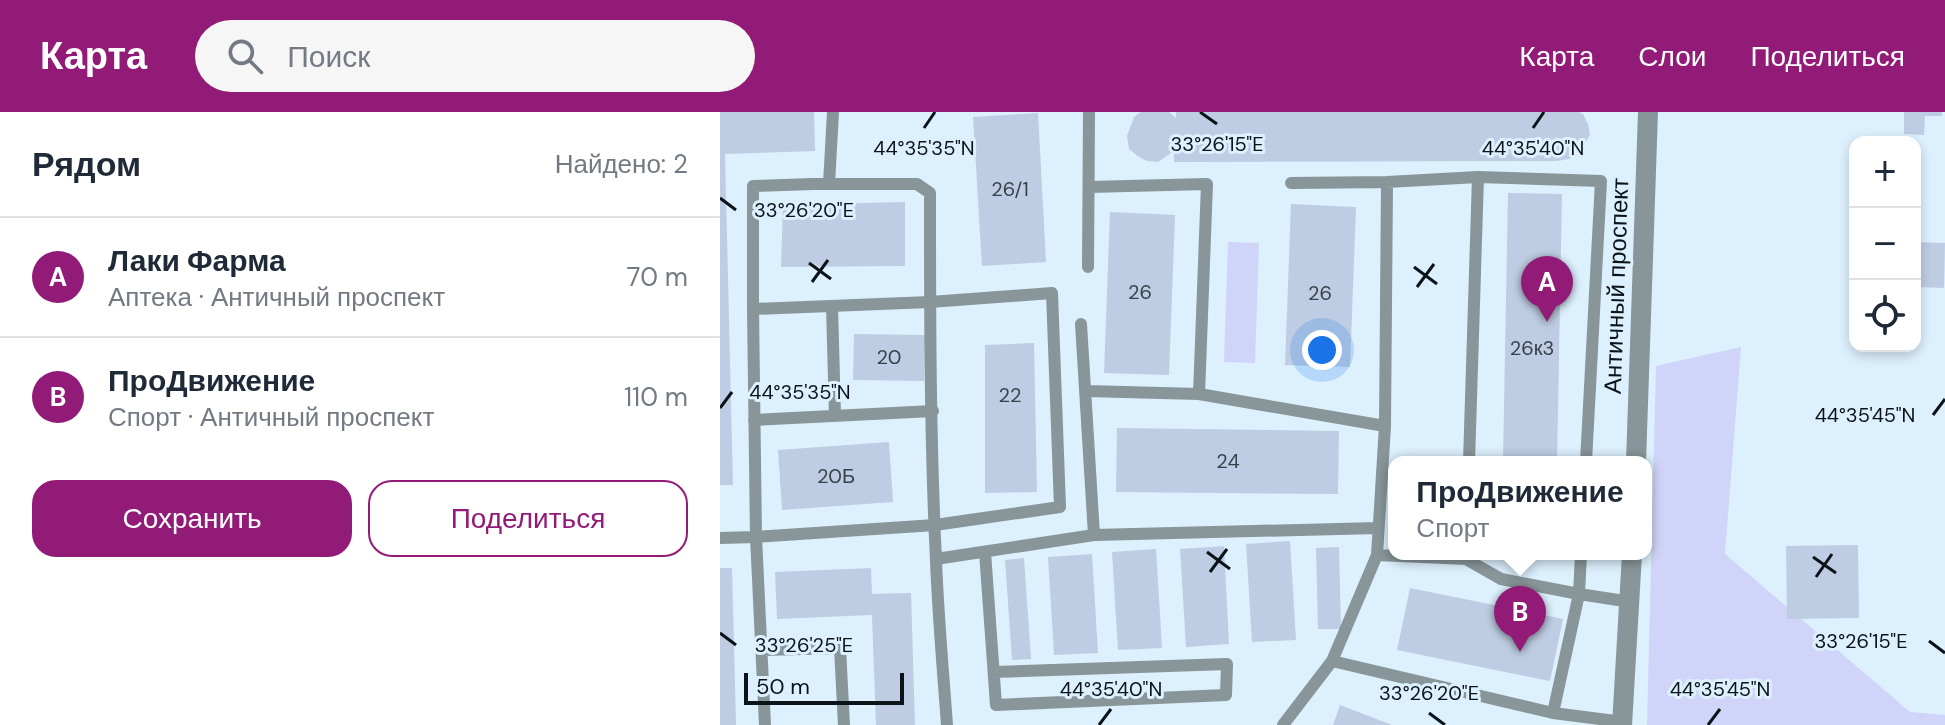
<!DOCTYPE html>
<html lang="ru">
<head>
<meta charset="utf-8">
<style>
	:root { --surface:#fff; --page:#f6f6f7; --text:#1f2937; --muted:#747a83; --line:#e0e1e3; --accent:#931b78 }
	body { margin:0; font-family:"DM Sans",sans-serif; background:var(--page); color:var(--text) }
	.controls { position:absolute; right:24px; top:24px; display:grid; overflow:hidden; border-radius:16px; box-shadow:0 4px 12px #0003 }
	.controls button { width:72px; height:72px; display:grid; place-items:center; padding:0; border:0; border-bottom:2px solid var(--line); background:var(--surface); color:var(--text); font:40px sans-serif }
	.scale { position:absolute; left:24px; bottom:20px; width:160px; box-sizing:border-box; padding-left:8px; border:4px solid #0b1319; border-top:0; font-size:22px; line-height:28px; white-space:nowrap; color:#0b1319; -webkit-text-stroke:6px #ddf0fe; paint-order:stroke }
	.you { position:absolute; left:602px; top:238px; width:28px; height:28px; margin:-20px; border:6px solid #fff; border-radius:50%; background:#1a73e8; box-shadow:0 0 0 12px #1a73e833 }
	.badge { display:grid; place-items:center; width:52px; height:52px; border-radius:50%; background:var(--accent); color:#fff; font-size:26px; font-weight:700 }
	.pin { position:absolute; translate:-50% -66px; filter:drop-shadow(0 2px 4px #0008) }
	.pin::after { content:''; position:absolute; top:42px; width:28px; height:24px; background:inherit; clip-path:polygon(0 0,100% 0,50% 100%) }
	.popup { position:absolute; left:668px; top:344px; width:264px; height:104px; box-sizing:border-box; display:grid; place-content:center; border-radius:16px; background:var(--surface); filter:drop-shadow(0 2px 6px #0005); font-size:26px; white-space:nowrap; color:var(--muted) }
	.popup b { font-size:30px; color:var(--text) }
	.popup::after { content:''; position:absolute; left:50%; top:100%; margin-left:-16px; border:16px solid transparent; border-top-color:var(--surface) }
	.list { margin:0; padding:0; list-style:none }
	h2 { display:flex; justify-content:space-between; align-items:center; height:104px; margin:0; padding:0 32px; font-size:34px }
	h2 small { font-size:26px; font-weight:400; color:var(--muted) }
	.list li { display:grid; grid-template-columns:52px 1fr auto; gap:24px; align-items:center; box-sizing:border-box; height:120px; padding:0 32px; border-top:2px solid var(--line) }
	.list b { display:block; font-size:30px; white-space:nowrap }
	.list p { margin:0; font-size:26px; white-space:nowrap; color:var(--muted) }
	.list em { font-size:26px; font-style:normal; color:var(--muted) }
	.actions { display:flex; gap:16px; padding:24px 32px }
	.actions a { flex:1; padding:18px 0; border:2px solid var(--accent); border-radius:24px; text-align:center; font-size:28px; color:var(--accent) }
	.actions .main { background:var(--accent); color:#fff }
	.icon { flex:none; width:44px; height:44px; fill:none; stroke:currentColor; stroke-width:2; stroke-linecap:round; stroke-linejoin:round }
	.map { position:relative; flex:none; width:1225px; height:613px; overflow:hidden }
	header { display:flex; align-items:center; gap:48px; box-sizing:border-box; height:112px; padding:0 40px; background:var(--accent); color:#fff }
	header strong { font-size:38px }
	nav { display:flex; gap:44px; margin-inline-start:auto; font-size:28px }
	.search { width:560px; height:72px; background:var(--page); display:flex; align-items:center; gap:20px; box-sizing:border-box; padding:0 28px; border-radius:44px; color:var(--muted); font-size:30px }
	main { display:flex }
	aside { flex:1; background:var(--surface) }
	.map>svg:first-child { display:block }
	.green { fill:#d0d4f8 }
	.building { fill:#becde3 }
	.lines { fill:none; stroke-linecap:round; stroke-linejoin:round }
	.service { stroke:#889599; stroke-width:12 }
	.minor { stroke:#889599; stroke-width:20 }
	.ticks { fill:none; stroke:#0b1319; stroke-width:3 }
	.labels { text-anchor:middle; dominant-baseline:central; stroke-width:6; stroke-linejoin:round; paint-order:stroke }
	.number-label { font-size:20px; fill:#38424c }
	.street-label { font-size:24px; fill:#0b1319; stroke:#ddf0fe }
	.ticks-label { font-size:20px; text-anchor:middle; fill:#0b1319; stroke:#ddf0fe; stroke-width:6; stroke-linejoin:round; paint-order:stroke }
</style>
</head>
<body>
<header>
<strong>Карта</strong>
<div class="search"><svg class="icon" aria-label="search" viewBox="0 0 24 24"><circle cx="10" cy="10" r="6"/><path d="M15 15l6 6"/></svg>Поиск</div>
<nav><a>Карта</a><a>Слои</a><a>Поделиться</a></nav>
</header>
<main>
<aside>
<h2>Рядом<small>Найдено: 2</small></h2>
<ul class="list">
<li><span class="badge">A</span><div><b>Лаки Фарма</b><p>Аптека · Античный проспект</p></div><em>70 m</em></li>
<li><span class="badge">B</span><div><b>ПроДвижение</b><p>Спорт · Античный проспект</p></div><em>110 m</em></li>
</ul>
<div class="actions"><a class="main">Сохранить</a><a>Поделиться</a></div>
</aside>
<div class="map">
<svg width="1225" height="613" viewBox="0 0 1225 613">
	<rect width="100%" height="100%" fill="#ddf0fe"/>
	<path class="green" d="M508,130L539,131L535,251L504,250Z
		M1021,235L1005,442L1190,600L1225,603V613H927L936,254Z"/>
	<path class="building" d="M0,0H94L95,39L5,42L13,373H0Z
		M421,0H449L456,6V0H859L863,2L868,12L870,23L857,43L849,47L837,49L454,50V39L438,50L427,49L419,45L409,37L407,24L414,5Z
		M1184,0H1222V4H1205L1204,23L1184,22Z
		M318,1L326,150L262,154L253,5Z
		M788,81L842,82L837,350H783Z
		M185,90V154L61,155L63,93Z
		M571,92L636,95L630,255L565,253Z
		M390,100L455,103L449,263L384,261Z
		M1195,130L1225,131L1224,176L1195,175Z
		M134,222L205,223L204,269L133,268Z
		M314,231L317,380L265,381V233Z
		M397,316L619,319L618,382L396,380Z
		M169,330L173,390L62,398L58,338Z
		M570,429L576,528L532,530L526,432Z
		M1138,433L1139,506L1067,507L1066,434Z
		M504,434L509,532L466,535L460,437Z
		M619,435L621,517H598L596,436Z
		M436,437L442,536L398,538L392,440Z
		M372,442L378,541L334,543L328,445Z
		M781,442H835V448L781,447Z
		M304,446L311,547L292,548L285,448Z
		M0,456H12L16,613H0Z
		M151,456L152,482L191,481L195,613H156L152,503L57,507L55,460Z
		M690,476L843,507L830,569L677,538Z
		M620,593L672,613H613Z"/>
	<g class="lines">
		<path class="service" d="M571,71L667,70L758,65
			M109,72L113,0
			M369,75L487,72L479,282
			M368,155L369,0
			M112,194L115,304
			M33,197L210,190L332,181L340,395L215,413L36,425L33,197V74L93,72H197L210,81C210,203 210,326 216,448C218,503 223,558 227,613
			M361,212L374,423
			M366,279L479,282L665,314L657,443L612,549L563,613
			M34,308L213,299
			M665,314L667,70
			M749,350L758,65L881,69L866,350
			M0,426L36,425L45,613
			M265,440L276,593L506,583L507,552L274,560
			M746,442V447L781,467L859,482L861,442
			M657,443L746,447
			M216,447L374,423L658,416
			M42,538L120,536L124,613
			M612,549L833,601L903,610
			M833,601L859,482L911,490"/>
		<path class="minor" d="M916,350L928,0
			M902,613L912,442"/>
	</g>
	<path class="ticks" d="M480,0L497,12M204,16L215,0M813,16L824,0M0,86L16,98M89,151L111,167M694,155L717,172M92,170L108,148M697,175L714,152M0,296L12,280M1213,303L1225,287M487,440L510,457M1093,445L1116,461M490,460L507,437M1096,465L1112,442M0,521L16,533M1209,529L1225,541M709,601L725,613M379,613L391,597M988,613L1000,597"/>
	<g class="labels">
		<g class="number-label">
			<text x="290" y="77">26/1</text>
			<text x="420" y="180">26</text>
			<text x="600" y="181">26</text>
			<text x="812" y="236">26к3</text>
			<text x="169" y="245">20</text>
			<text x="290" y="283">22</text>
			<text x="508" y="349">24</text>
			<text x="116" y="364">20Б</text>
		</g>
		<g class="street-label">
			<text transform="translate(896 174) rotate(-88)">Античный проспект</text>
		</g>
	</g>
	<g class="ticks-label">
		<text x="497" y="39">33°26'15"E</text>
		<text x="204" y="43">44°35'35"N</text>
		<text x="813" y="43">44°35'40"N</text>
		<text x="84" y="105">33°26'20"E</text>
		<text x="80" y="287">44°35'35"N</text>
		<text x="1145" y="310">44°35'45"N</text>
		<text x="1141" y="536">33°26'15"E</text>
		<text x="84" y="540">33°26'25"E</text>
		<text x="391" y="584">44°35'40"N</text>
		<text x="1000" y="584">44°35'45"N</text>
		<text x="709" y="588">33°26'20"E</text>
	</g>
</svg>
<div class="controls">
<button>+</button>
<button>−</button>
<button><svg class="icon" aria-label="locate" viewBox="0 0 24 24"><circle cx="12" cy="12" r="6"/><path d="M12 2v4M12 18v4M2 12h4M18 12h4"/></svg></button>
</div>
<div class="scale">50 m</div>
<div class="you"></div>
<div class="pin badge" style="left:827px;top:210px">A</div>
<div class="pin badge" style="left:800px;top:540px">B</div>
<div class="popup"><b>ПроДвижение</b>Спорт</div>
</div>
</main>
</body>
</html>
